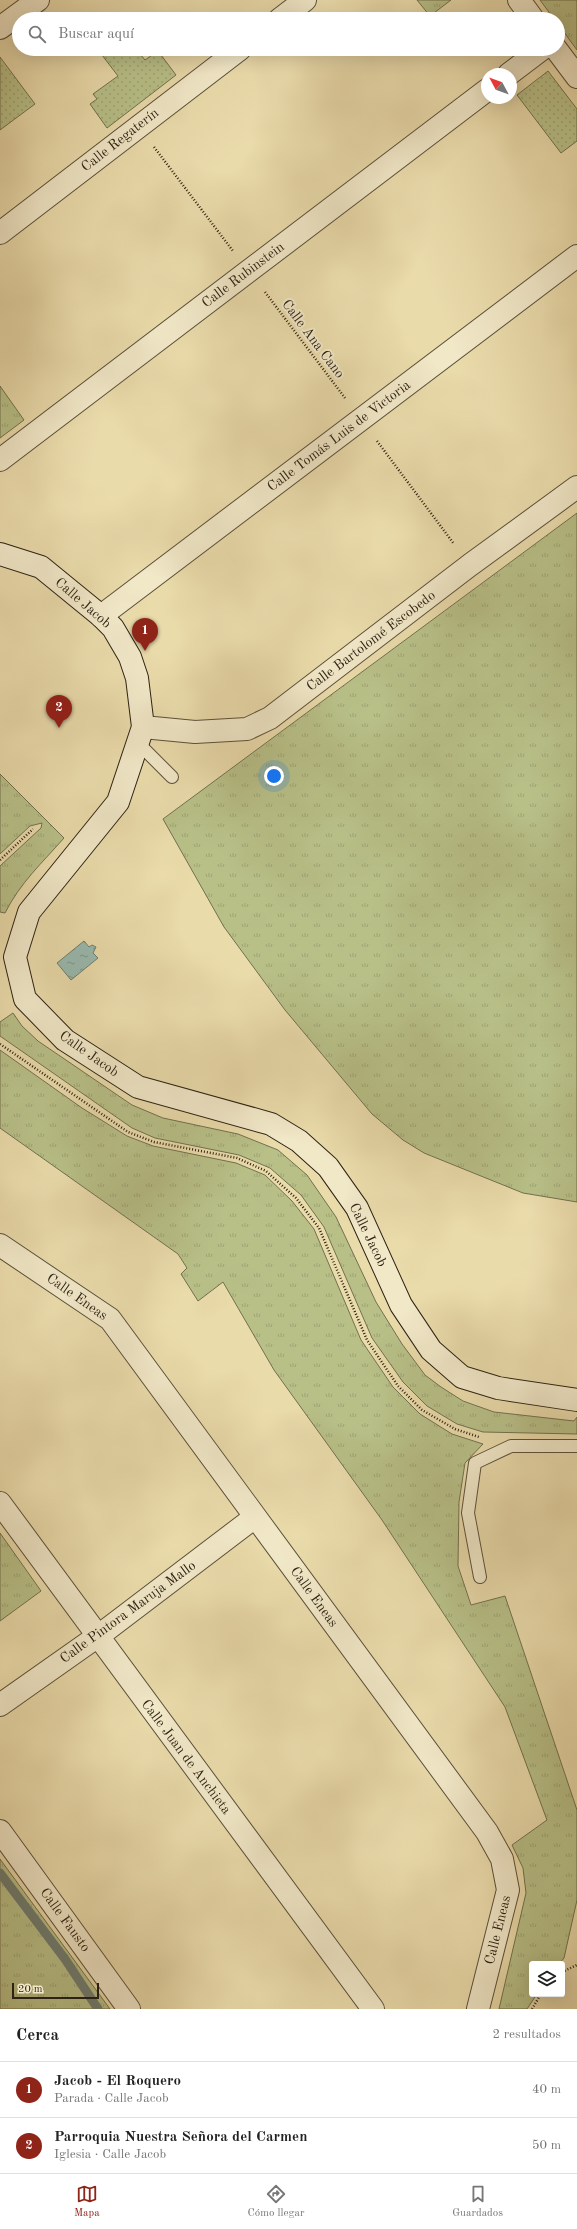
<!DOCTYPE html>
<html lang="es">
<head>
<meta charset="utf-8">
<style>
	:root { --surface:#fff; --page:#f2f2f2; --text:#222; --muted:#767676; --line:#e0e0e0; --accent:#8f2418 }
	body { margin:0; font-family:"Old Standard TT",serif; background:var(--page); color:var(--text) }
	.controls { position:absolute; right:12px; bottom:12px; display:grid; overflow:hidden; border-radius:4px; box-shadow:0 4px 16px #0002 }
	.controls button { width:36px; height:36px; display:grid; place-items:center; padding:0; border:0; border-bottom:1px solid var(--line); background:var(--surface); color:var(--text); font:20px sans-serif }
	.compass { position:absolute; left:481px; top:68px; width:36px; height:36px; border-radius:50%; background:var(--surface); box-shadow:0 4px 16px #0002; rotate:311deg }
	.scale { position:absolute; left:12px; bottom:10px; width:87px; box-sizing:border-box; padding-left:4px; border:2px solid #2d2214; border-top:0; font-size:11px; line-height:14px; white-space:nowrap; color:#2d2214; -webkit-text-stroke:3px #f1e8c8; paint-order:stroke }
	.you { position:absolute; left:274px; top:776px; width:14px; height:14px; margin:-10px; border:3px solid #fff; border-radius:50%; background:#1a73e8; box-shadow:0 0 0 6px #1a73e833 }
	.badge { display:grid; place-items:center; width:26px; height:26px; border-radius:50%; background:var(--accent); color:#fff; font-size:13px; font-weight:700 }
	.pin { position:absolute; translate:-50% -33px; filter:drop-shadow(0 1px 2px #0008) }
	.pin::after { content:''; position:absolute; top:21px; width:14px; height:12px; background:inherit; clip-path:polygon(0 0,100% 0,50% 100%) }
	.list { margin:0; padding:0; list-style:none }
	h2 { display:flex; justify-content:space-between; align-items:center; height:52px; margin:0; padding:0 16px; font-size:17px }
	h2 small { font-size:13px; font-weight:400; color:var(--muted) }
	.list li { display:grid; grid-template-columns:26px 1fr auto; gap:12px; align-items:center; box-sizing:border-box; height:56px; padding:0 16px; border-top:1px solid var(--line) }
	.list b { display:block; font-size:15px; white-space:nowrap }
	.list p { margin:0; font-size:13px; white-space:nowrap; color:var(--muted) }
	.list em { font-size:13px; font-style:normal; color:var(--muted) }
	.icon { flex:none; width:22px; height:22px; fill:none; stroke:currentColor; stroke-width:2; stroke-linecap:round; stroke-linejoin:round }
	.map { position:relative; flex:none; width:577px; height:2009px; overflow:hidden }
	.search { position:absolute; background:var(--surface); box-shadow:0 4px 16px #0002; left:12px; right:12px; top:12px; height:44px; display:flex; align-items:center; gap:10px; box-sizing:border-box; padding:0 14px; border-radius:22px; color:var(--muted); font-size:15px }
	.sheet { height:164px; background:var(--surface) }
	nav { display:flex; justify-content:space-around; align-items:center; box-sizing:border-box; height:56px; border-top:1px solid var(--line); background:var(--surface); font-size:11px; color:var(--muted) }
	nav a { display:grid; justify-items:center; gap:2px }
	nav .on { color:var(--accent) }
	.map>svg:first-child { display:block }
	.grass { fill:url(#grass-tufts); stroke:#72714e }
	.garden { fill:url(#garden-dots); stroke:#72714e }
	.water { fill:url(#water-ripples); stroke:#6e7d72 }
	.lines { fill:none; stroke-linecap:round; stroke-linejoin:round }
	.stream { stroke:#6e7d72; stroke-width:9 }
	.lane-casing { stroke:#5c503a; stroke-width:14 }
	.street-casing { stroke:#5c503a; stroke-width:24 }
	.secondary-casing { stroke:#2d2214; stroke-width:24 }
	.path { stroke:#2d2214; stroke-width:2.5; stroke-dasharray:1 2; stroke-linecap:butt }
	.lane { stroke:#f1e8c8; stroke-width:12 }
	.street { stroke:#f1e8c8; stroke-width:22 }
	.secondary { stroke:#f1e8c8; stroke-width:22 }
	.labels { text-anchor:middle; dominant-baseline:central; stroke-width:4; stroke-linejoin:round; paint-order:stroke }
	.street-label { font-size:14px; fill:#2d2214; stroke:#f1e8c8 }
</style>
</head>
<body>
<div class="map">
<svg width="577" height="2009" viewBox="0 0 577 2009">
	<defs>
		<pattern id="grass-tufts" width="24" height="20" patternUnits="userSpaceOnUse"><rect width="24" height="20" fill="#b8c088"/><path d="M3 7l-1-3M5 7V3M7 7l1-3M15 17l-1-3M17 17v-4M19 17l1-3" fill="none" stroke="#9ea574"/></pattern>
		<pattern id="garden-dots" width="8" height="8" patternUnits="userSpaceOnUse"><rect width="8" height="8" fill="#b8c088"/><path d="M2 2h.1M6 6h.1" fill="none" stroke="#9ea574" stroke-width="1.8" stroke-linecap="round"/></pattern>
		<pattern id="water-ripples" width="26" height="14" patternUnits="userSpaceOnUse"><rect width="26" height="14" fill="#99bab0"/><path d="M2 4q2-2 4 0t4 0M15 11q2-2 4 0t4 0" fill="none" stroke="#7d978e"/></pattern>
	</defs>
	<rect width="100%" height="100%" fill="#eadbab"/>
	<filter id="stains"><feTurbulence type="fractalNoise" baseFrequency=".005" numOctaves="4"/><feColorMatrix values="0 0 0 0 .2 0 0 0 0 .09 0 0 0 0 .02 0 0 0 .5 -.17"/></filter>
	<radialGradient id="worn" r=".72"><stop offset=".6" stop-color="#630" stop-opacity="0"/><stop offset="1" stop-color="#630" stop-opacity=".3"/></radialGradient>
	<path class="grass" d="M417,0H451L430,16Z
		M540,0H577V50L558,24V19H554Z
		M0,386L24,420L0,438Z
		M577,513V1202L523,1193L424,1153L403,1140L372,1114L285,1010L224,927L163,819Z
		M0,774L64,838C42,863 20,883 5,913L0,912V866L41,828L42,823L30,826L0,854Z
		M13,1013L22,1026L38,1041L132,1105L163,1118L238,1134L278,1150L307,1175L336,1217L376,1302L402,1344L425,1375L441,1387L463,1401L494,1412L574,1421L577,1417V1434L483,1432L457,1424L427,1406L403,1382L372,1338L324,1227L301,1195L270,1168L239,1155L155,1138L132,1128L0,1036V1022Z
		M0,1050L82,1108L127,1136L153,1146L236,1163L265,1175L292,1201L314,1229L361,1340L393,1387L420,1414L452,1434L483,1444L465,1463L459,1502L458,1566L471,1605L505,1596L577,1810V1900L564,1958L559,1964H532V1994H537L527,2009H499L526,1893L523,1868L512,1845L547,1820L505,1707L382,1520L274,1370L223,1282L198,1301L181,1274L187,1268L178,1254L0,1128Z
		M0,1533L41,1591L0,1621Z
		M0,1859L110,2009H0Z"/>
	<path class="garden" d="M110,49H136L145,60L158,51L176,75L107,128L90,104L97,99L93,94L118,76L102,55Z
		M0,57L35,104L0,130Z
		M548,71L577,109V141L561,153L517,95Z"/>
	<path class="water" d="M84,941L89,947L92,945L96,947L93,953L98,958L71,980L57,963Z"/>
	<g class="lines">
		<path class="stream" d="M0,1873L65,1959L98,2009"/>
		<g class="lane-casing">
			<path id="lane" d="M139,744L172,777
				M480,1577L468,1513L475,1463L511,1446H577"/>
		</g>
		<g class="street-casing">
			<path id="street" d="M519,0L533,19
				M280,19L305,0
				M0,28L38,0
				M556,49L577,77
				M509,74L542,49
				M0,233L240,49
				M0,460L487,90
				M101,616L577,256
				M143,727L195,732L247,729L270,718L470,565L577,487
				M0,1245L110,1319L487,1832L502,1859L508,1890L478,2009
				M0,1503L373,2009
				M0,1705L105,1631L255,1517
				M0,1831L129,2009"/>
		</g>
		<g class="secondary-casing">
			<path id="secondary" d="M0,554L41,567L101,616L113,628L130,657L137,678L143,727L118,802L29,912L15,957L25,999L65,1040L138,1087L271,1124L299,1141L328,1167L357,1208L401,1305L431,1350L462,1377L498,1388L577,1400"/>
		</g>
		<path class="path" d="M154,147L233,251
			M265,292L345,398
			M377,441L454,544
			M0,860L33,829
			M0,1044L128,1132L154,1142L237,1158L266,1171L296,1198L319,1228L367,1340L398,1386L422,1410L455,1429L479,1437
			M562,1972L577,1965
			M532,2009L541,1994"/>
		<use href="#lane" class="lane"/>
		<use href="#street" class="street"/>
		<use href="#secondary" class="secondary"/>
	</g>
	<g class="labels">
		<g class="street-label">
			<text transform="translate(120 140) rotate(-38)">Calle Regaterín</text>
			<text transform="translate(243 275) rotate(-37)">Calle Rubinstein</text>
			<text transform="translate(313 339) rotate(53)">Calle Ana Cano</text>
			<text transform="translate(339 436) rotate(-37)">Calle Tomás Luis de Victoria</text>
			<text transform="translate(83 603) rotate(41)">Calle Jacob</text>
			<text transform="translate(371 641) rotate(-37)">Calle Bartolomé Escobedo</text>
			<text transform="translate(89 1054) rotate(35)">Calle Jacob</text>
			<text transform="translate(368 1235) rotate(64)">Calle Jacob</text>
			<text transform="translate(77 1297) rotate(35)">Calle Eneas</text>
			<text transform="translate(314 1597) rotate(54)">Calle Eneas</text>
			<text transform="translate(128 1612) rotate(-36)">Calle Pintora Maruja Mallo</text>
			<text transform="translate(186 1757) rotate(53)">Calle Juan de Anchieta</text>
			<text transform="translate(65 1920) rotate(54)">Calle Fausto</text>
			<text transform="translate(498 1930) rotate(-76)">Calle Eneas</text>
		</g>
	</g>
	<rect width="100%" height="100%" filter="url(#stains)"/>
	<rect width="100%" height="100%" fill="url(#worn)"/>
</svg>
<div class="controls">
<button><svg class="icon" aria-label="layers" viewBox="0 0 24 24"><path d="M12 4l9 5-9 5-9-5zM3 14l9 5 9-5"/></svg></button>
</div>
<svg class="compass" viewBox="-18 -18 36 36"><path d="M0-13l5 13h-10z" fill="#e53935"/><path d="M0 13l5-13h-10z" fill="#767676"/></svg>
<div class="scale">20 m</div>
<div class="you"></div>
<div class="pin badge" style="left:145px;top:651px">1</div>
<div class="pin badge" style="left:59px;top:728px">2</div>
<div class="search"><svg class="icon" aria-label="search" viewBox="0 0 24 24"><circle cx="10" cy="10" r="6"/><path d="M15 15l6 6"/></svg>Buscar aquí</div>
</div>
<section class="sheet">
<h2>Cerca<small>2 resultados</small></h2>
<ul class="list">
<li><span class="badge">1</span><div><b>Jacob - El Roquero</b><p>Parada · Calle Jacob</p></div><em>40 m</em></li>
<li><span class="badge">2</span><div><b>Parroquia Nuestra Señora del Carmen</b><p>Iglesia · Calle Jacob</p></div><em>50 m</em></li>
</ul>
</section>
<nav>
<a class="on"><svg class="icon" aria-label="map" viewBox="0 0 24 24"><path d="M3 6l6-2 6 2 6-2v14l-6 2-6-2-6 2zM9 4v14M15 6v14"/></svg>Mapa</a>
<a><svg class="icon" aria-label="directions" viewBox="0 0 24 24"><path d="M12 3l9 9-9 9-9-9zM9 14v-3h6M13 9l2 2-2 2"/></svg>Cómo llegar</a>
<a><svg class="icon" aria-label="saved" viewBox="0 0 24 24"><path d="M7 4h10v16l-5-4-5 4z"/></svg>Guardados</a>
</nav>
</body>
</html>
